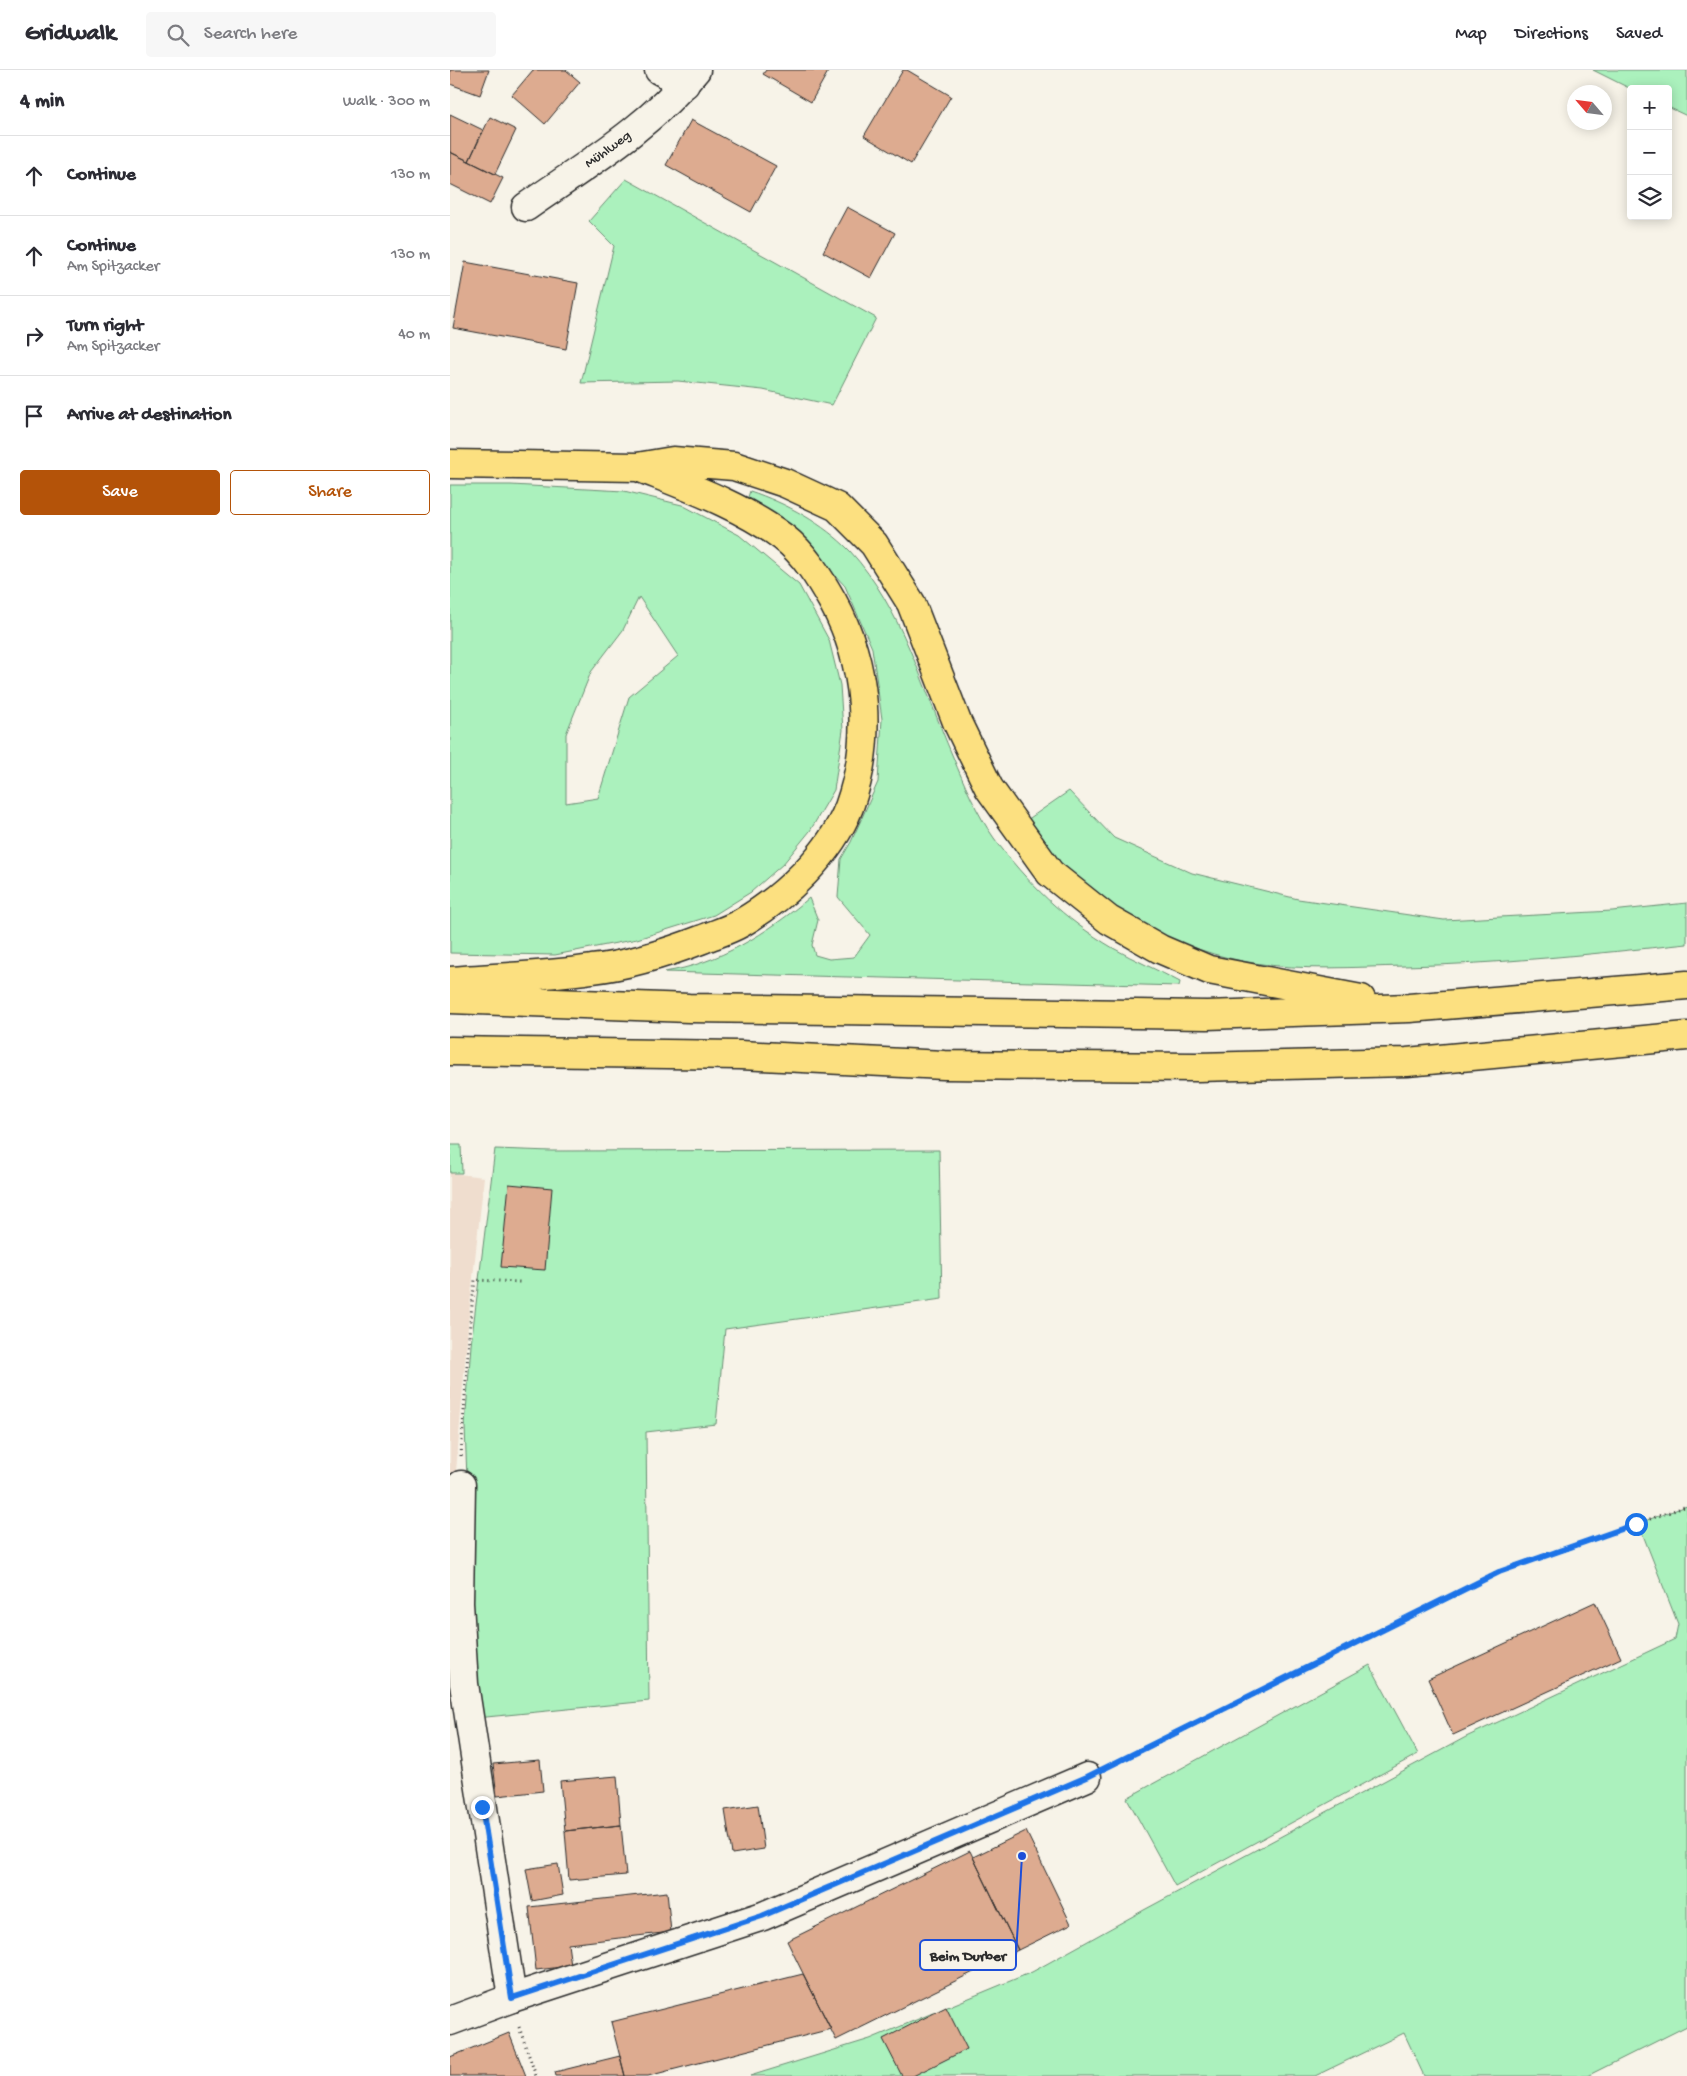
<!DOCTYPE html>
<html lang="en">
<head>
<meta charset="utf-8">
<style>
	:root { --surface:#fff; --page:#f7f7f7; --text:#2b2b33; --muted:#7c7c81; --line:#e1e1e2; --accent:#b45309 }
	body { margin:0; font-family:"Gochi Hand",sans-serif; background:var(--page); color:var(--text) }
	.controls { position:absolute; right:15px; top:15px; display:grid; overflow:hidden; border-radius:5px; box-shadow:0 2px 12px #0003 }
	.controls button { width:45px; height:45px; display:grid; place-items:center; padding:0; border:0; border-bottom:1px solid var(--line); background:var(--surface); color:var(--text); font:25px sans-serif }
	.compass { position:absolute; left:1117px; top:15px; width:45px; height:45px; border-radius:50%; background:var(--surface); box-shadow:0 2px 12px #0003; rotate:298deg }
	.stop { position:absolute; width:15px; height:15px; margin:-11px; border:4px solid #1a73e8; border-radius:50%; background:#fff }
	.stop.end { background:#1a73e8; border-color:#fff; box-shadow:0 1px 5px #0008 }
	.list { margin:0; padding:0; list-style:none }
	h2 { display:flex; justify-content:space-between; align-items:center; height:65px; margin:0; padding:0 20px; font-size:21px }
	h2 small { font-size:16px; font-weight:400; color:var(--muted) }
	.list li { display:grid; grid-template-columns:32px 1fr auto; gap:15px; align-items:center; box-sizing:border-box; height:80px; padding:0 20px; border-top:1px solid var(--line) }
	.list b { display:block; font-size:19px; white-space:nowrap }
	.list p { margin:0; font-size:16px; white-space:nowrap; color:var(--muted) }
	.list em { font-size:16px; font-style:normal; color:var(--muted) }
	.actions { display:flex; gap:10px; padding:15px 20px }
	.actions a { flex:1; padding:11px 0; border:1px solid var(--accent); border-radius:5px; text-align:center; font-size:18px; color:var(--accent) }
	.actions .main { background:var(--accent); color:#fff }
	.icon { flex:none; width:28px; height:28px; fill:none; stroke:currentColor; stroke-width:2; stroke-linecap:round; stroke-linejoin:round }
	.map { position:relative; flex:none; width:1237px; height:2006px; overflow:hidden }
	header { display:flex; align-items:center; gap:30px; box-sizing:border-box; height:70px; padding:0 25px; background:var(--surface); border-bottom:1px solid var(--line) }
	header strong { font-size:24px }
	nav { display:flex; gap:28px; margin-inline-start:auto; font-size:18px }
	.search { width:350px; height:45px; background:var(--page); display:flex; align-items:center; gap:12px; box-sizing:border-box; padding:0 18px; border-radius:5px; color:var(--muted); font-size:19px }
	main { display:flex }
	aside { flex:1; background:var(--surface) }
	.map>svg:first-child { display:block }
	.built { fill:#efddce }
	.green { fill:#abf1bd; stroke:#6b8e74; fill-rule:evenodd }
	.building { fill:#ddab90; stroke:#2b2b2b }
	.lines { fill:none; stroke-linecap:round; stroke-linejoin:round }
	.minor-casing { stroke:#2b2b2b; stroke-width:31 }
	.highway-casing { stroke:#2b2b2b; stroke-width:31 }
	.path { stroke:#2b2b2b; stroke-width:3; stroke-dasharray:1 4; stroke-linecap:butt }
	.minor { stroke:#f7f3e8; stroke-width:28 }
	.highway { stroke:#fce080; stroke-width:28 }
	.route { stroke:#1a73e8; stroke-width:6 }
	.labels { text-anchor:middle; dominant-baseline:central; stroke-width:5; stroke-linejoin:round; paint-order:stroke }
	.street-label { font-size:14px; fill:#2b2b2b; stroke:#f7f3e8 }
	.leader { fill:none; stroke:#1d4ed8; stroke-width:2 }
	.callout-dot { fill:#1d4ed8; stroke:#f7f3e8; stroke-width:2 }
	.callout { fill:#f7f3e8; stroke:#1d4ed8; stroke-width:2 }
	.callout-label { font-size:15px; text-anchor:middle; font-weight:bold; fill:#2b2b2b }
</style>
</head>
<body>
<header>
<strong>Gridwalk</strong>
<div class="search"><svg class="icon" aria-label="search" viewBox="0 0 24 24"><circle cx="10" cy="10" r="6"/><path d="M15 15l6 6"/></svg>Search here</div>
<nav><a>Map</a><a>Directions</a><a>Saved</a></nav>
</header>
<main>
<aside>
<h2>4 min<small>Walk · 300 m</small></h2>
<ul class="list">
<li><svg class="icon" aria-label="ahead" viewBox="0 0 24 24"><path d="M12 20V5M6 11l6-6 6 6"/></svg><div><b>Continue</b></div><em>130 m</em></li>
<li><svg class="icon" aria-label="ahead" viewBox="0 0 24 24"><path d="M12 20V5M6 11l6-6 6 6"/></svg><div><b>Continue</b><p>Am Spitzacker</p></div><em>130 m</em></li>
<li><svg class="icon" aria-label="right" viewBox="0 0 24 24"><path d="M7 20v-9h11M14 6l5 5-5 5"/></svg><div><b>Turn right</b><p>Am Spitzacker</p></div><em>40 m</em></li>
<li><svg class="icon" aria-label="arrive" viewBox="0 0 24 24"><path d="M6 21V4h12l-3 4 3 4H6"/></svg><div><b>Arrive at destination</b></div></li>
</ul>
<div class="actions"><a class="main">Save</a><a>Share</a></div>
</aside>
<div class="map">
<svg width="1237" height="2006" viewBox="0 0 1237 2006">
	<rect width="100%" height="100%" fill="#f7f3e8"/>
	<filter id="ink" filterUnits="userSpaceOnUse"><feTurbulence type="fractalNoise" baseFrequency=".02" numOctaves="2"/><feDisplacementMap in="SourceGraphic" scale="10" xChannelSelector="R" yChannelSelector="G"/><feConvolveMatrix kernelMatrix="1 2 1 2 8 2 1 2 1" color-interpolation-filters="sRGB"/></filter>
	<g filter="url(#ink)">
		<path class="built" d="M0,1103L34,1107L19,1244L5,1414L0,1413Z"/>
		<path class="green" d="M1143,0H1237V46L1218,37V19H1181Z
			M176,109L426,248L382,335L313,320L228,311L131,313L164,176L139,151Z
			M0,415H61L174,421L232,435L289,465L349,515L379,570L390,615L393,660L384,720L360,761L333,794L301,822L264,845L187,869L105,885L0,883ZM189,527L228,586L179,627L148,728L116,733V664L141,602L173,560Z
			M300,421C336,433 374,454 400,481C452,538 473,618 503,687C514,714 527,744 544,768C576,812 615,850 663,878C684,890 708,900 730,912L729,916L214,902C268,894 318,863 359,828L368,850L362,875L365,885L379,889L404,887L420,865L388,827L391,789L401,772L428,712L432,649L422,578L395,516L349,466L297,430Z
			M619,721L664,768L742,803L848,829L994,850L1162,841L1237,833V874C1143,884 1049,894 955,896C904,897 854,901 804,893C732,882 660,843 609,792C597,780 587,763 577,750Z
			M0,1075H11L12,1103H0Z
			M45,1079L101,1081L489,1080L492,1229L275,1259L266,1354L196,1362L199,1631L26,1648L15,1356L21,1275Z
			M1237,1436V1956L1137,2006H974L954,1963L865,2006H300L420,1969L582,1902L694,1840L1016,1667L1225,1569L1228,1554L1193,1465L1186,1454Z
			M920,1595L968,1684L725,1816L677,1728Z"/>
		<path class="building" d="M0,0H39L30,25L0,14Z
			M83,0H116L130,12L95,54L62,25Z
			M316,0H379L361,32L313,4Z
			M453,0H457L501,26L461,94L414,66Z
			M0,44L33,60L19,91L0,82Z
			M40,47L66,60L45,104L19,91Z
			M241,50L326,96L301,142L216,95Z
			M0,82L53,108L40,134L0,114Z
			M397,137L445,163L421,208L373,182Z
			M15,192L128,213L116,279L3,258Z
			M59,1114L102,1118L95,1200L51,1197Z
			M1145,1532L1171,1588L1003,1665L978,1609Z
			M90,1690L93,1721L47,1726L43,1694Z
			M167,1706L171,1755L115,1761L110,1711Z
			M308,1735L314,1779L282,1784L275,1740Z
			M171,1755L176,1805L119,1810L115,1761Z
			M576,1761L621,1854L568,1880L523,1787Z
			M520,1781L568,1880L386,1970L337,1871Z
			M108,1794L113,1825L82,1831L76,1799Z
			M217,1822L221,1862L118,1874L121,1896L86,1900L79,1837Z
			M353,1904L381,1959L198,2006H175L161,1952Z
			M496,1937L517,1979L463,2006H452L433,1969Z
			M59,1963L76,2006H0V1987Z
			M170,1986L175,2006H106L105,2002Z"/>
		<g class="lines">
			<g class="minor-casing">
				<g id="minor">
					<path d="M209,0L235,14"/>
					<path id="s1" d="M76,137C136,95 200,57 246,0"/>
					<path d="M11,1415L9,1533L14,1614L62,1928"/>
					<path d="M0,1951L62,1928L313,1846L637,1707"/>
				</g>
			</g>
			<g class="highway-casing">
				<path id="highway" d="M0,394L187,397L223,391L284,396L335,413L387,437L424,474L461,533L507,652L539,718L600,803L659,850L710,879L759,900L911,929
					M0,911C47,907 95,906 142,899C180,895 217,883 253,869C265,864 279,860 291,853C334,828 381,784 399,737C423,670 417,594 383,532C370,509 355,484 333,467C290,435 238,417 188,397
					M0,929L239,938L757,945L959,938L1237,915
					M0,981L290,985L494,995L747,997L957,992L1237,966"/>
			</g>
			<path class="path" d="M11,1386L20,1252L25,1210L70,1212
				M664,1694L1049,1502L1237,1436
				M69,1957L86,2006"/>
			<use href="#minor" class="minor"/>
			<use href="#highway" class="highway"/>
		</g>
	</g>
	<g class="lines" filter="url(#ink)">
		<path class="route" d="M32,1737L62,1928L312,1846L637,1707L1049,1502L1186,1454"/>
	</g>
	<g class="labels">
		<g class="street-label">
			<text stroke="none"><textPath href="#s1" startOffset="100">Mühlweg</textPath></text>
		</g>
	</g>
	<path class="leader" d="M572 1786L566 1885"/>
	<circle class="callout-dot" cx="572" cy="1786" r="5"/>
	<rect class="callout" x="470" y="1870" width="96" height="30" rx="5"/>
	<g class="callout-label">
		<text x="518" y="1890">Beim Durber</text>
	</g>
</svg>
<div class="controls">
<button>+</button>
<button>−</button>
<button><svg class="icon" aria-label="layers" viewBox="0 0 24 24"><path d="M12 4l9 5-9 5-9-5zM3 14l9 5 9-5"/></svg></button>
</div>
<svg class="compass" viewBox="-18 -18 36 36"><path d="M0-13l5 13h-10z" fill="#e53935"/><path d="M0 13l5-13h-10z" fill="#7c7c81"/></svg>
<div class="stop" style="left:1186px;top:1454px"></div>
<div class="stop end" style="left:32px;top:1737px"></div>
</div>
</main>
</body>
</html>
